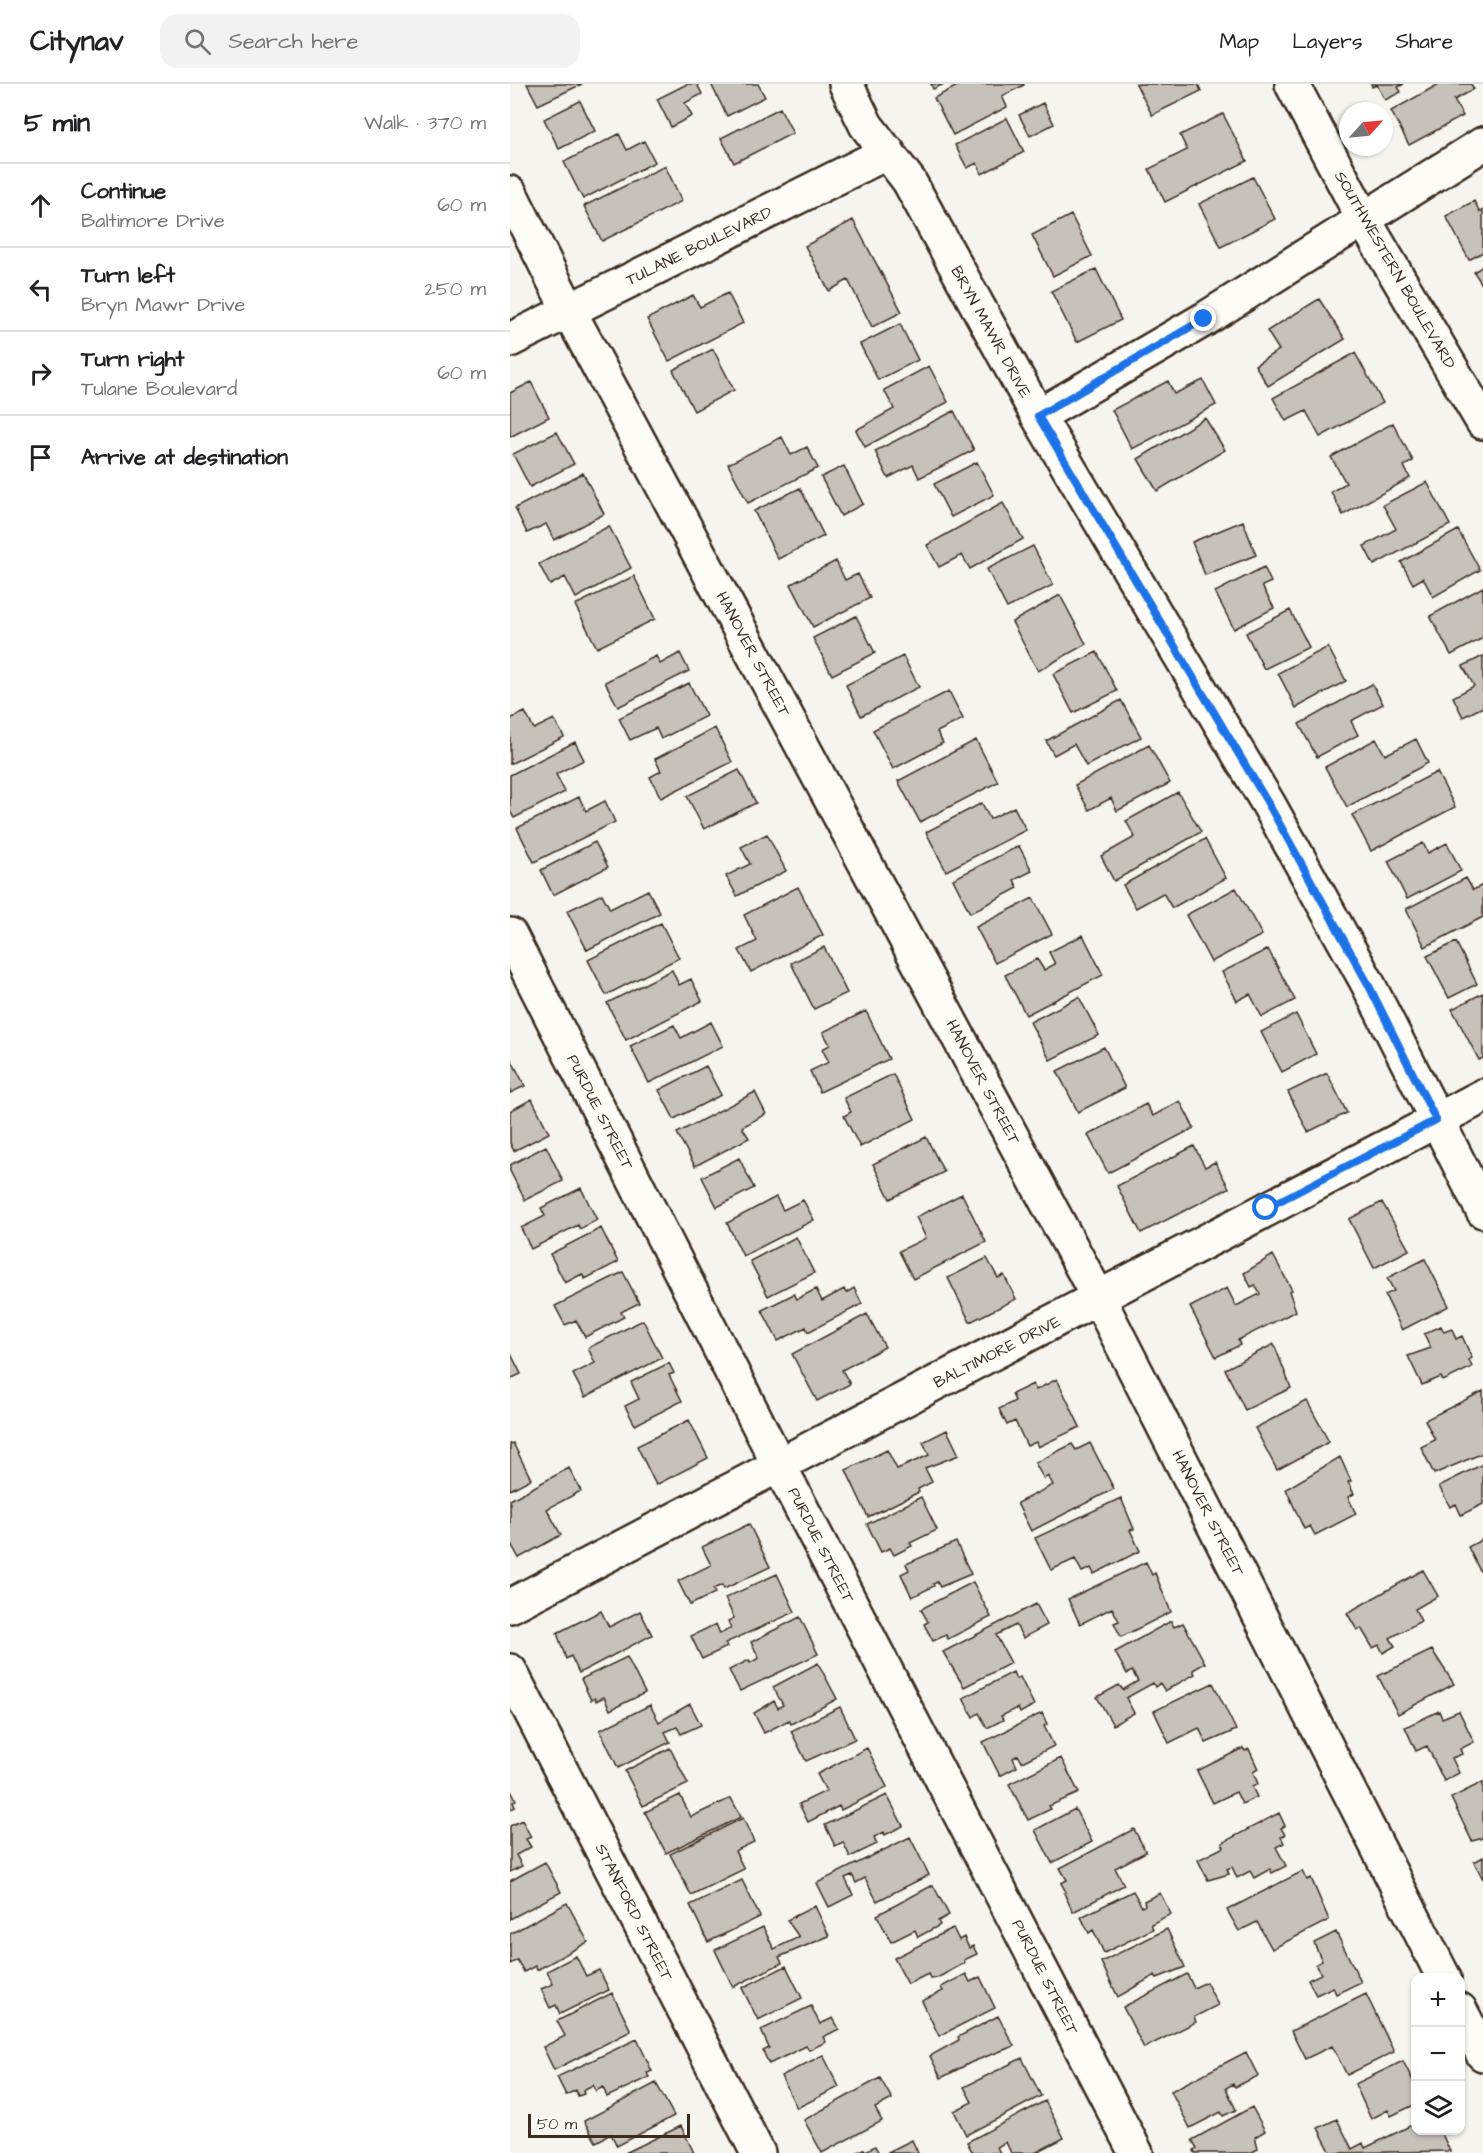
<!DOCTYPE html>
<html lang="en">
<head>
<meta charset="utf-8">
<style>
	:root { --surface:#fff; --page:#f2f2f2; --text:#202124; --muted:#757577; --line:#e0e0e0 }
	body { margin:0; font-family:"Architects Daughter",sans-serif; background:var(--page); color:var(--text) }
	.controls { position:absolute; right:18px; bottom:18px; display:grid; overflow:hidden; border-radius:12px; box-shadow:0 2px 4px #0004 }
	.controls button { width:54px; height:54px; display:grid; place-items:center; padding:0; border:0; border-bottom:2px solid var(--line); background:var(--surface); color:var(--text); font:30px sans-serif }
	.compass { position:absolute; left:829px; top:18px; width:54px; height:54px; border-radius:50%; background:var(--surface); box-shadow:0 2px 4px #0004; rotate:63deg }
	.scale { position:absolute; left:18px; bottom:15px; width:162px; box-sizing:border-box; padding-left:6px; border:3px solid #3b2a1e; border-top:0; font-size:16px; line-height:21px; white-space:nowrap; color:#3b2a1e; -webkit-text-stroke:4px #fdfcf7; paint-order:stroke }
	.stop { position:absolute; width:18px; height:18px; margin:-14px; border:4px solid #1a73e8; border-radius:50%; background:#fff }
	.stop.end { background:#1a73e8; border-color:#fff; box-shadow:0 2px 6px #0008 }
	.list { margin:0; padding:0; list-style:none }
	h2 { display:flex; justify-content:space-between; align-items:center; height:78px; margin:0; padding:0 24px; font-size:26px }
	h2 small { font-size:20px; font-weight:400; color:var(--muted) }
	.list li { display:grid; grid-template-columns:39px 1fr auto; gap:18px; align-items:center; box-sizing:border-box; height:84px; padding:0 24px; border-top:2px solid var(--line) }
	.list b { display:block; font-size:22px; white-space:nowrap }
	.list p { margin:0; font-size:20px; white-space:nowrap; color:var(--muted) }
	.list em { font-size:20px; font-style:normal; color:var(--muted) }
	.icon { flex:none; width:33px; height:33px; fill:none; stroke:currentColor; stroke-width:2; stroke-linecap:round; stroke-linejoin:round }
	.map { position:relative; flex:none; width:973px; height:2069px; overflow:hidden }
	header { display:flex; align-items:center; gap:36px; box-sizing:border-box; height:84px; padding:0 30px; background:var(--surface); border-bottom:2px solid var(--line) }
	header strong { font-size:28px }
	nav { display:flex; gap:33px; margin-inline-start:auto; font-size:21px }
	.search { width:420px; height:54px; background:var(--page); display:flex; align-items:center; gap:15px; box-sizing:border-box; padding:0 21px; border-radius:18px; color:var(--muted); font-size:22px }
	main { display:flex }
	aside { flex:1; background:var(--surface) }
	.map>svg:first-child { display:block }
	.building { fill:#c7c1bb; stroke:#3b2a1e; stroke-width:1.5 }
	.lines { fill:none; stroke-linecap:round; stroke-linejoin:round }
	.minor-casing { stroke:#3b2a1e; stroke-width:38 }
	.minor { stroke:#fdfcf7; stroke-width:33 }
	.route { stroke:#1a73e8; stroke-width:8 }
	.labels { text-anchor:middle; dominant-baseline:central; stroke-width:5; stroke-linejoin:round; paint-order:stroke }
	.street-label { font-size:16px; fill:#3b2a1e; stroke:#fdfcf7 }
</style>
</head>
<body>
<header>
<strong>Citynav</strong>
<div class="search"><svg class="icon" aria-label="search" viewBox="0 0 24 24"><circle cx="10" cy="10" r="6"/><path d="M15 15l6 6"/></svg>Search here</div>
<nav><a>Map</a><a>Layers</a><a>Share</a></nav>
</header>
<main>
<aside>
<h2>5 min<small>Walk · 370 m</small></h2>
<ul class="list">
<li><svg class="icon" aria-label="ahead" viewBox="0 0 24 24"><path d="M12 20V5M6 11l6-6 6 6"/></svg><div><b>Continue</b><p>Baltimore Drive</p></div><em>60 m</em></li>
<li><svg class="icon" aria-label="left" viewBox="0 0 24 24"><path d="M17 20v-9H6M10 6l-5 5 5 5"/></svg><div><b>Turn left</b><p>Bryn Mawr Drive</p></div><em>250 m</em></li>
<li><svg class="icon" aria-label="right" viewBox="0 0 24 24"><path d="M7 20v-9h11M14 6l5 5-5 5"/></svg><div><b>Turn right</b><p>Tulane Boulevard</p></div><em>60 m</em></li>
<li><svg class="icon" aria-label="arrive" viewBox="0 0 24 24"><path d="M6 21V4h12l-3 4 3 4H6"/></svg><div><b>Arrive at destination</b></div></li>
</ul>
</aside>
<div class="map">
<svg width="973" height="2069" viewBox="0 0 973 2069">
	<rect width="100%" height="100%" fill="#f5f4ee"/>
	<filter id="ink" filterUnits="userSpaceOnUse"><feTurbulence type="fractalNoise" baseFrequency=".0167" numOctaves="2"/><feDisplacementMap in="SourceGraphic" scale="12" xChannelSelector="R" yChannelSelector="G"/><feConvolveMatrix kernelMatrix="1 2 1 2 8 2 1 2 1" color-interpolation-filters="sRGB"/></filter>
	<g filter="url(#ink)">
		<path class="building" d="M17,0H72L28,21Z
			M177,0H187L192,10L175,19L182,32L161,43L147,15Z
			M201,0H248L255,13L217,32Z
			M421,0H434L423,5Z
			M451,0H514V1L492,12L497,23L443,51L424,14Z
			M626,0H688L691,7L642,31Z
			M861,0H894L888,3L891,8L875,16L867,1L862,3Z
			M929,0H961L964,5L944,16L953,32L899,61L881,27Z
			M70,17L85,47L49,65L34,35Z
			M533,19L544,40L520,52L509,31Z
			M270,24L283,49L224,79L211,54Z
			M713,30L737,77L655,118L639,85L677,66L670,51Z
			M497,34L514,68L472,90L467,79L457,84L445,61Z
			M109,50L117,66L134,57L145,78L73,115L54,78Z
			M155,82L172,117L92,157L74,122Z
			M743,93L765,135L711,163L689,120Z
			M964,117L970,128L973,126V168L959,176L936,132Z
			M561,131L582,172L543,192L522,151Z
			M343,136L392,228L362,243L338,196L319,207L295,162Z
			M973,182V202L964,188Z
			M586,185L611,236L567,258L541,207Z
			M218,209L233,239L159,277L137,235L183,211L190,223Z
			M809,215L835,255L758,302L745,281L769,266L757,247Z
			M390,240L408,276L368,296L350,260Z
			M203,265L224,306L184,327L163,286Z
			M845,269L873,319L810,353L796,327L776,337L763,314Z
			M419,282L438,318L355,363L346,346L384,325L374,306Z
			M693,296L706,321L622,365L602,326L658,297L664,310Z
			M21,298L39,333L0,353V309Z
			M444,327L464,366L409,394L403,381L378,394L365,367Z
			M695,334L715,366L647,407L628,375Z
			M883,339L903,377L894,382L900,394L833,431L821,408L836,399L821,373Z
			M47,348L64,380L20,403L3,370Z
			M272,353L281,371L297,363L308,384L238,419L218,380Z
			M467,378L484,411L441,433L424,400Z
			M334,382L353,420L331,432L311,393Z
			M73,389L94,430L44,456L36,440L17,449L5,424Z
			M917,398L940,441L864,481L854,462L886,445L873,421Z
			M290,404L314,452L268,475L244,427Z
			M493,419L513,455L460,485L452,471L429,483L417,461Z
			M733,437L746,471L695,491L682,458Z
			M99,442L121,484L66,514L55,493L40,501L29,480Z
			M948,446L970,486L923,513L913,494L903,500L891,478Z
			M523,462L543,501L497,524L477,485Z
			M326,477L335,496L348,490L360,514L303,543L281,500Z
			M754,483L761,498L752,502L764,524L724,545L705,508Z
			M124,492L145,535L87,564L65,521Z
			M973,503V554L941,571L920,532Z
			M550,511L576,560L528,587L502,538Z
			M780,526L799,563L754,585L736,549Z
			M346,532L365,569L322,591L303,554Z
			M818,563L836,597L786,624L768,589Z
			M587,568L607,607L563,629L543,590Z
			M170,569L179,587L108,623L95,598L146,572L150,580Z
			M393,572L409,603L351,632L336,601Z
			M973,572V623L953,633L943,613L964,602L953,582Z
			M179,599L196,632L151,655L146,644L120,656L109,634Z
			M862,600L873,620L841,637L848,651L807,673L789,640Z
			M439,607L453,635L427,648L433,659L383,685L363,646Z
			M611,616L631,653L576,682L564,660L544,671L536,657Z
			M15,628L24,645L44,635L54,653L0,680V635Z
			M205,644L222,678L151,714L140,693L151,687L145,675Z
			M866,655L875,671L906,655L918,679L837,723L815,683Z
			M466,656L488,698L410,738L388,697Z
			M65,658L74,676L46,690L55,708L4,734L0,727V691Z
			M639,661L660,699L607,727L601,714L579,726L565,701Z
			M229,686L246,719L194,745L177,712Z
			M927,688L945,723L861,767L842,731Z
			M668,708L691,748L604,797L591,772L625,753L616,737Z
			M69,713L76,727L95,717L105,738L24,778L7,744Z
			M472,719L480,735L504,723L516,746L436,787L416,748Z
			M257,750L276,787L227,812L216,792L240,780L231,763Z
			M695,755L716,794L662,824L653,809L626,824L613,801Z
			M85,758L98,783L43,811L31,786Z
			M913,759L918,769L937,759L951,787L897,815L878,777Z
			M509,762L522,787L504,796L508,804L460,829L443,795Z
			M956,794L963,806L973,801V833L915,863L896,825Z
			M288,803L313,851L241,888L229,866L247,857L234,831Z
			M726,804L752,851L701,878L676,831Z
			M138,806L150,829L77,866L57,827L92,810L100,825Z
			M523,814L542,850L485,879L466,843Z
			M151,839L169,874L96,911L78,876Z
			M573,851L593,891L516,931L495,891L527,875L534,886L545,880L539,868Z
			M946,858L967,900L939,914L917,872Z
			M314,863L337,909L304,925L281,879Z
			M758,865L785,916L752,933L740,910L727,917L712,888Z
			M162,886L169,901L181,895L192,917L116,956L97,919Z
			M973,909V974L969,976L942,925Z
			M569,913L589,951L540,976L520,938Z
			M356,927L379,975L310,1008L300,987L319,978L312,965L320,961L313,948Z
			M786,930L806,970L772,988L751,948Z
			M201,938L213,962L139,999L120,962L164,941L171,954Z
			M594,963L615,1004L568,1028L547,987Z
			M0,973L15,1002L0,1009Z
			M196,982L211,1011L164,1035L149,1006Z
			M817,989L837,1029L798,1048L778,1008Z
			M383,990L405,1035L350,1063L334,1032L341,1028L334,1014Z
			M245,1008L256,1030L232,1043L239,1054L185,1082L167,1049Z
			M22,1015L39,1049L4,1067L0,1059V1027Z
			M670,1017L684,1044L598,1089L578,1051L636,1020L643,1032Z
			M416,1053L434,1088L380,1115L363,1080Z
			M36,1062L53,1097L15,1116L0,1087V1081Z
			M684,1062L695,1083L705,1078L719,1104L631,1149L607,1102Z
			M229,1074L244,1104L207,1123L192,1093Z
			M71,1104L87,1136L70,1145L68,1141L21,1165L11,1144L35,1132L31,1124Z
			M452,1110L476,1158L403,1195L389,1167L416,1154L406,1133Z
			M266,1113L273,1126L293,1116L304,1136L233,1172L217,1139Z
			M872,1118L899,1166L864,1184L839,1135Z
			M91,1144L108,1178L75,1195L72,1190L55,1199L40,1170Z
			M286,1153L304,1189L258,1212L240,1177Z
			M763,1171L782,1206L779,1207L786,1227L728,1256L730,1261L706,1273L680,1223L717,1204L726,1222L750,1210L745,1201L741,1203L734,1189Z
			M477,1174L488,1194L494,1191L506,1215L460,1238L438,1194Z
			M915,1175L939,1222L892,1246L875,1211L884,1207L877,1194Z
			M113,1188L129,1219L111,1228L114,1233L75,1253L66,1236L55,1241L45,1222Z
			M344,1204L352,1220L298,1248L296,1243L268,1257L252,1226L284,1210L287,1215L306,1205L312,1217L334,1205L336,1209Z
			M357,1230L375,1263L332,1286L340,1300L307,1317L282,1270Z
			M133,1236L152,1274L75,1313L63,1290L85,1279L78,1264Z
			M931,1242L934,1248L942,1245L946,1255L952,1252L962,1274L959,1276L962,1283L933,1297L931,1293L912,1301L898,1272L921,1264L914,1250Z
			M764,1260L781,1304L735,1326L715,1285Z
			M0,1268L11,1290L0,1295Z
			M159,1279L164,1289L159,1291L172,1317L125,1341L115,1322L129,1315L121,1298Z
			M547,1295L570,1343L528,1363L526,1358L517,1362L505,1337L497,1341L489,1325L505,1317L502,1310L523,1300L526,1306Z
			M973,1307V1369L924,1390L911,1363L925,1356L915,1336Z
			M797,1317L819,1358L767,1386L745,1344Z
			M179,1336L198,1374L146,1401L127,1362Z
			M437,1346L449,1371L415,1384L422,1398L408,1405L409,1408L358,1433L336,1386L377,1366L387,1385L419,1371L413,1358Z
			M3,1359L21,1395L0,1406V1360Z
			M580,1359L604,1405L521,1447L507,1419L543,1401L538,1392L534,1395L525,1379L562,1360L566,1366Z
			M830,1373L841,1397L838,1398L844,1410L838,1413L846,1430L805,1451L800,1442L794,1445L776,1405Z
			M973,1380V1420L951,1431L946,1420L940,1423L929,1402Z
			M59,1384L71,1407L37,1425L51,1451L9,1474L0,1458V1416Z
			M411,1413L427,1446L400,1459L402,1462L384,1471L380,1464L371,1468L357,1440Z
			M611,1414L624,1445L620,1446L630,1467L584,1490L581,1484L572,1488L565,1475L541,1486L525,1454Z
			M239,1440L260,1483L214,1505L212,1501L203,1505L205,1509L180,1521L168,1497L201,1481L192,1463Z
			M973,1455V1486L970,1487L958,1463Z
			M446,1458L461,1490L430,1503L427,1498L423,1500L424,1502L402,1513L391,1490L399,1486L396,1480Z
			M636,1478L642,1491L645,1489L661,1528L611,1553L604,1539L609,1537L602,1524L570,1540L558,1515Z
			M913,1486L928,1512L905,1525L911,1537L880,1554L885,1562L873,1569L869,1561L863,1564L851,1544L847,1546L837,1529Z
			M267,1490L285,1528L215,1559L217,1563L192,1575L181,1552L206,1540L210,1550L221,1544L218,1537L224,1534L215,1514Z
			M463,1498L481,1533L438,1555L436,1551L423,1557L414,1540L418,1538L411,1525Z
			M526,1520L537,1541L513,1554L506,1541L486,1551L501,1579L454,1603L433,1568Z
			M91,1527L99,1543L130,1527L142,1551L69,1589L61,1572L56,1575L47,1549Z
			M290,1533L308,1570L230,1607L219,1586L239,1576L240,1579L249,1574L241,1558Z
			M661,1537L664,1543L673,1539L695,1579L683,1586L685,1590L655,1607L650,1599L645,1603L643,1599L616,1614L624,1629L603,1641L587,1613L609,1601L613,1606L628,1597L622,1587L617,1590L605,1568Z
			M922,1566L944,1600L888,1630L868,1592Z
			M117,1573L135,1609L100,1626L94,1613L86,1617L85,1614L81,1616L71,1595Z
			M308,1579L327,1615L281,1640L279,1636L254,1649L244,1629L264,1617L268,1624L273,1621L263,1603Z
			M503,1588L506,1595L510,1593L524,1621L510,1629L508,1624L491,1632L493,1636L477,1644L469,1629L463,1633L453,1614Z
			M703,1599L726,1646L696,1659L689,1644L659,1659L644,1627Z
			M180,1620L191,1641L171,1650L167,1643L155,1648L160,1658L108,1684L90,1646L140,1621L149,1638Z
			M330,1623L345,1655L296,1677L281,1647Z
			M929,1627L932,1634L949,1627L964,1658L950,1665L952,1670L942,1674L949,1689L934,1697L917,1662L906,1667L895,1643Z
			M532,1629L537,1640L534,1642L544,1662L512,1678L508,1671L503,1674L507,1683L490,1692L473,1658Z
			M160,1664L178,1700L133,1722L115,1687Z
			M357,1664L377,1703L331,1726L329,1722L298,1738L289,1720L316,1707L307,1690Z
			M733,1664L735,1667L739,1665L748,1685L743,1688L748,1700L742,1703L747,1713L732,1720L726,1708L703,1719L687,1687Z
			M551,1674L569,1709L539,1722L541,1725L518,1736L499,1700Z
			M973,1698V1754L962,1757L941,1714Z
			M0,1705L6,1716L3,1718L5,1723L0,1726Z
			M170,1711L181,1733L221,1714L231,1733L156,1769L135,1728Z
			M377,1711L393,1742L375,1751L374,1748L364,1753L367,1760L340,1773L333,1758L325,1762L315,1741Z
			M565,1725L582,1758L542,1779L525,1746Z
			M769,1729L775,1742L771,1744L775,1751L771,1753L774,1759L766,1763L776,1782L762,1789L760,1785L744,1794L740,1787L727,1794L722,1783L717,1785L719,1790L698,1796L688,1776L714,1763L712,1759Z
			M233,1734L244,1758L225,1767L234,1785L181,1811L160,1770Z
			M12,1736L21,1753L16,1755L21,1763L6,1771L12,1782L0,1788V1742Z
			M624,1745L636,1768L605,1784L614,1801L563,1828L554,1809L556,1808L551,1799L557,1796L550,1784Z
			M400,1753L419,1791L367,1817L355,1794L346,1799L342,1791L335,1794L343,1811L319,1823L307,1799Z
			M973,1773V1795L964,1778Z
			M35,1778L51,1808L0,1835V1797Z
			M793,1787L797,1796L801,1794L819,1836L762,1865L747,1838L729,1847L717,1826Z
			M232,1796L250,1833L198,1858L180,1821Z
			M423,1801L439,1831L428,1837L430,1841L408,1853L405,1846L381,1858L367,1831Z
			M623,1807L632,1823L635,1821L634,1817L650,1809L661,1830L641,1840L643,1845L594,1869L583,1846L579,1849L571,1833Z
			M57,1819L78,1858L27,1886L25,1882L14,1888L7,1876L0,1880V1850Z
			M305,1822L319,1852L269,1873L272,1879L223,1903L205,1866L253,1843L264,1865L289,1853L277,1836Z
			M443,1844L449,1856L454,1853L459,1864L463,1862L467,1870L454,1876L455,1879L427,1894L421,1895L418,1890L398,1900L384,1874Z
			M657,1845L675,1883L647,1894L645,1891L608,1913L591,1878Z
			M826,1848L851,1898L826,1910L823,1903L806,1911L798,1896L811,1890L806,1880L812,1877L804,1859Z
			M66,1872L76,1892L89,1886L99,1906L50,1930L46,1921L40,1924L31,1905L43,1900L37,1887Z
			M276,1882L292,1914L248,1936L232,1904Z
			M456,1890L460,1898L470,1893L485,1924L429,1952L412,1917L433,1907L431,1903Z
			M677,1890L684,1904L696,1898L708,1921L684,1933L686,1938L634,1964L613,1923Z
			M102,1909L121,1947L44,1986L33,1963L55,1952L47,1937Z
			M856,1910L884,1968L837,1991L822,1962L795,1975L781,1947Z
			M301,1922L310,1940L323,1934L329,1945L313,1953L316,1958L299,1966L296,1962L259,1980L253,1967L259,1964L251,1946Z
			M488,1932L504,1962L462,1978L431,1994L420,1972L449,1956L448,1953Z
			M127,1955L142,1987L137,1989L139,1993L97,2013L93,2003L86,2007L83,2001L73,2006L74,2010L68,2012L66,2006L56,2011L47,1993Z
			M736,1968L748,1992L725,2003L723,2000L716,2004L726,2026L713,2032L711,2028L680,2044L661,2007Z
			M313,1971L329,2003L287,2024L271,1992Z
			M512,1974L531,2012L456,2051L444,2027L462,2018L454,2003Z
			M893,1977L906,2003V2020L881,2032L878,2026L861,2035L845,2000Z
			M370,1994L382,2015L365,2024L372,2037L312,2069L294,2036Z
			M146,1999L164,2032L107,2062L101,2050L86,2058L74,2037Z
			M535,2017L554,2054L525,2069H501L496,2058L487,2063L490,2069H463L457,2058Z
			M742,2023L755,2047L745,2053L748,2065L740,2069H685L684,2066L687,2064L682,2056Z
			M827,2035L842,2065L853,2059L855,2064L906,2039V2046L923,2049L930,2046L940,2067L821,2069L808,2044Z
			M171,2042L184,2069H115Z
			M402,2056L408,2069H379L378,2068Z
			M365,2062L369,2069H346L354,2065L356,2067Z"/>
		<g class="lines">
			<g class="minor-casing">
				<path id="minor" d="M336,0L356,41L399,97L528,332L759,721L857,898L973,1127
					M782,0L854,136L973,338
					M0,109L59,227L589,1215L934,1894
					M0,256L378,68
					M528,332L695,235L973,60
					M0,851L269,1381L626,2069
					M0,1522L973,1012
					M0,1587L248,2069
					M950,1926L973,1970"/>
			</g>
			<use href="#minor" class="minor"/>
		</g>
	</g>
	<g class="lines" filter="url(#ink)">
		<path class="route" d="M694,235L528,332L759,721L857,898L926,1036L756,1124"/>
	</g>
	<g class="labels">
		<g class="street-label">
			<text transform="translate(189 162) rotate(-26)">TULANE BOULEVARD</text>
			<text transform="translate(885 186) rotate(60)">SOUTHWESTERN BOULEVARD</text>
			<text transform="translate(481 248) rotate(61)">BRYN MAWR DRIVE</text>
			<text transform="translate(243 570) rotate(62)">HANOVER STREET</text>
			<text transform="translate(473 998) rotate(62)">HANOVER STREET</text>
			<text transform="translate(90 1028) rotate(63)">PURDUE STREET</text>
			<text transform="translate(487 1268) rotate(-27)">BALTIMORE DRIVE</text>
			<text transform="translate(698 1429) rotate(63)">HANOVER STREET</text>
			<text transform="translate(311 1461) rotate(63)">PURDUE STREET</text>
			<text transform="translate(124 1828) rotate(63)">STANFORD STREET</text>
			<text transform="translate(535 1893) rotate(63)">PURDUE STREET</text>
		</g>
	</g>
</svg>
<div class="controls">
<button>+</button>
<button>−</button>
<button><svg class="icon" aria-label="layers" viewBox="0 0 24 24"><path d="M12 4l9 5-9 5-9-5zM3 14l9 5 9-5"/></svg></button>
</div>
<svg class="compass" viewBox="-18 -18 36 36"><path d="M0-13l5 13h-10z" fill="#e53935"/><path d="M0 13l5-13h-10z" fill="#757577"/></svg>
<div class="scale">50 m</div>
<div class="stop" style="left:756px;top:1124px"></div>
<div class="stop end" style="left:694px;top:235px"></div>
</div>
</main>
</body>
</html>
